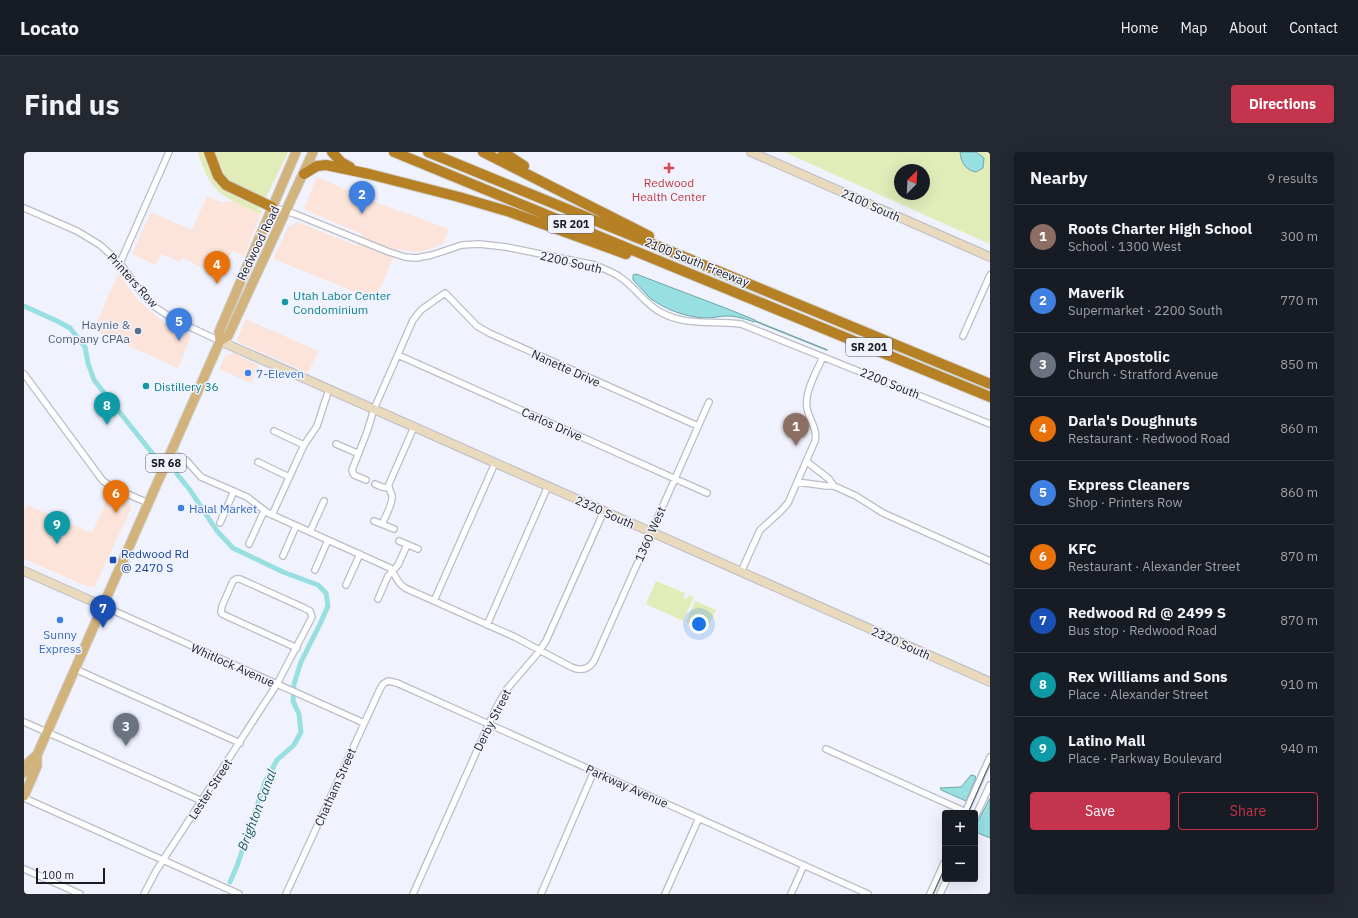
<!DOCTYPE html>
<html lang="en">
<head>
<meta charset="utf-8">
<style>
	:root { --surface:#171b24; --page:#242831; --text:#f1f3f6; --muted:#9ea1a6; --line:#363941; --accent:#c5344d }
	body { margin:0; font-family:"IBM Plex Sans",sans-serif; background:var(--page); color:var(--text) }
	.controls { position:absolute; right:12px; bottom:12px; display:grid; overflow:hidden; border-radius:4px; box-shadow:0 4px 16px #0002 }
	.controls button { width:36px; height:36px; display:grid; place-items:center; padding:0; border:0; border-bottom:1px solid var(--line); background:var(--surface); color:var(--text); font:20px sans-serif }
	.compass { position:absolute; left:870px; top:12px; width:36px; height:36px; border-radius:50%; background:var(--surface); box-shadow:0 4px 16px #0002; rotate:24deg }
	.scale { position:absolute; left:12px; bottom:10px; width:69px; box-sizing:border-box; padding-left:4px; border:2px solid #1b1c20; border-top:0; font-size:11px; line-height:14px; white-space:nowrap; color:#1b1c20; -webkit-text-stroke:3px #f0f3fe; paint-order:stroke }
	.you { position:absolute; left:675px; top:472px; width:14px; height:14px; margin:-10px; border:3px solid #fff; border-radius:50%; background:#1a73e8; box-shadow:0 0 0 6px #1a73e833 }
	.badge { display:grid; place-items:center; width:26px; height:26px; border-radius:50%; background:var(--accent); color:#fff; font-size:13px; font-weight:700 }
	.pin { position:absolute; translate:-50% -33px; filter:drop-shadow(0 1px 2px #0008) }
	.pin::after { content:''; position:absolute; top:21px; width:14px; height:12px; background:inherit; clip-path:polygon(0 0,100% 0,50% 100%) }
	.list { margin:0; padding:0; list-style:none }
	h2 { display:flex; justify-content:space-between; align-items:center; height:52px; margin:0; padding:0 16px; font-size:17px }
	h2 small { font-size:13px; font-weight:400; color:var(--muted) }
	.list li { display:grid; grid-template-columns:26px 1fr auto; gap:12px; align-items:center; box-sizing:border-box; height:64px; padding:0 16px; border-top:1px solid var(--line) }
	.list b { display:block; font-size:15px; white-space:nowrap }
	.list p { margin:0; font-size:13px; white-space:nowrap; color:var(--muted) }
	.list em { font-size:13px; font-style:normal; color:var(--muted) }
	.actions { display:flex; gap:8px; padding:12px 16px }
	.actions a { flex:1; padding:9px 0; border:1px solid var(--accent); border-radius:4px; text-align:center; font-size:14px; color:var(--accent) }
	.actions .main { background:var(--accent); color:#fff }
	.map { position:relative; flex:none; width:966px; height:742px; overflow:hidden; border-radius:4px }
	header { display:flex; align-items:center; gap:24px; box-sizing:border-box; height:56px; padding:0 20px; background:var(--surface); border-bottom:1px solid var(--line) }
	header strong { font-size:19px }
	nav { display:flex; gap:22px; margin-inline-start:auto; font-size:14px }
	.intro { display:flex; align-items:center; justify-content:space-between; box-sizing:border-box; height:96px; padding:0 24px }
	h1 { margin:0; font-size:28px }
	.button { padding:10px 18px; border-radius:4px; background:var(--accent); color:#fff; font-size:14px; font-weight:700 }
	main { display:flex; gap:24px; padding:0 24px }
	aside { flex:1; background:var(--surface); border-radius:4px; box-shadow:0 4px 16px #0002 }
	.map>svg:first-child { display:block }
	.commercial { fill:#fce4da }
	.green { fill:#e2ecb9; fill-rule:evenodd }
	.water { fill:#97dfe1; stroke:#72a4a7 }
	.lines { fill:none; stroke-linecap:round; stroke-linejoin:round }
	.stream { stroke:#72a4a7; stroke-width:1.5 }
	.canal { stroke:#97dfe1; stroke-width:5 }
	.street-casing { stroke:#babdc7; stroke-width:8 }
	.secondary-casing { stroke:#babdc7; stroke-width:10 }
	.primary-casing { stroke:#d1d2d2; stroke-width:11 }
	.highway-casing { stroke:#d1d2d2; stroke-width:12 }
	.street { stroke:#fff; stroke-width:5.5 }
	.secondary { stroke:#e9d9bd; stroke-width:8 }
	.primary { stroke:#d3b37c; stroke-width:9 }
	.highway { stroke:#b68024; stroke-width:10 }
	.tram { stroke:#4a4c51; stroke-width:1 }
	.health-dot { fill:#e0444e; stroke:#f0f3fe; stroke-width:1.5 }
	.culture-dot { fill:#0f9aa8; stroke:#f0f3fe; stroke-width:1.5 }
	.service-dot { fill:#5c6f8a; stroke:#f0f3fe; stroke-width:1.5 }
	.shop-dot { fill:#3f7fe0; stroke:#f0f3fe; stroke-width:1.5 }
	.transit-dot { fill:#1a4fb4; stroke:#f0f3fe; stroke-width:1.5 }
	.labels { text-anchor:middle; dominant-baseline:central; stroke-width:3; stroke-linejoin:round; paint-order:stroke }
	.shield { fill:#f0f3fe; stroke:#5b5c63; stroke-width:1 }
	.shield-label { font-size:11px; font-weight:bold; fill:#1b1c20 }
	.health-label { font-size:12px; fill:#be3a42; stroke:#f0f3fe }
	.street-label { font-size:12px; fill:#1b1c20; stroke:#f0f3fe }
	.culture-label { font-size:12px; fill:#0d838f; stroke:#f0f3fe; text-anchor:start }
	.service-label { font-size:12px; fill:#4e5e75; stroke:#f0f3fe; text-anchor:end }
	.shop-label { font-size:12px; fill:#366cbe; stroke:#f0f3fe; text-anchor:start }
	.transit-label { font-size:12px; fill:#164399; stroke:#f0f3fe; text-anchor:start }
	.water-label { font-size:13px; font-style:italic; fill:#1a5759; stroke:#f0f3fe }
</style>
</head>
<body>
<header>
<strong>Locato</strong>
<nav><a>Home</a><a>Map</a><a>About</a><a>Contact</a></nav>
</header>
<div class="intro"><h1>Find us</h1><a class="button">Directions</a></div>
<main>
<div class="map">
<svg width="966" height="742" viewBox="0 0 966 742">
	<rect width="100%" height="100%" fill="#f0f3fe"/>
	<path class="commercial" d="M293,25L351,50L425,77L419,92L400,99L390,100L373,97L351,148L249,107L264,75L274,70L334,94L338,82L281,58L280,55Z
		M183,44L197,50L209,49L237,62L220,104L208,99L196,124L158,106L156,110L137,102L132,113L108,102L127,60L168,78Z
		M94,121L112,146L141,172L167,184L154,216L75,181L76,177L71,175Z
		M222,167L294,199L284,221L214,190L213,187Z
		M209,201L235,213L227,231L195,217L201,204Z
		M85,343L108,354L71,434L65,435L0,407V359L3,353L68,381Z"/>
	<path class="green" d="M174,0H181C183,8 186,16 189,24C198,42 218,47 235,55L234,57L238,59L237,62C199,45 186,42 174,0Z
		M187,0H264L241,48L201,29Z
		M760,0H966V92ZM876,18H900V42H876Z
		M632,429L661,441L659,446L663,447L664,443L670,445L659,469L622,452Z
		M671,449L692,458L682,479L662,470Z"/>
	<path class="water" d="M936,0H952L960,6L959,16L952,20C941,18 937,10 936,0Z
		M612,122L704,157L731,168L730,170C722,167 712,164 703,164C696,164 689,166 681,166C662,165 642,158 626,146C620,140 615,134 609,128V123Z
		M947,623L951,624L952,626L942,649L917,638L916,636L937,635Z
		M966,646V686L954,681L951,678L953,671Z"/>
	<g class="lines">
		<path class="stream" d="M731,169L803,198"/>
		<path class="canal" d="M0,154L33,169L46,176L61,195L64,211L70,228L132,306
			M153,322L166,338L193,379L209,396L259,420L294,433L302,441L304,454L296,472L277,510L270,532L269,549L275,562L277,580L270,593L253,608L241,630L213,714L206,730"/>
		<g class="street-casing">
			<path id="street" d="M248,55L271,62L365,100L381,105L392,106L408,103L438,93L455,92L482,95L571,113C580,117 589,120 596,125C611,135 620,151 636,160C664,175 687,168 717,172L966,272
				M0,56L53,79L76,93L96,111L117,140L131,155L151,168L196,189
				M96,111L145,0
				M939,184L966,123
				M374,203L683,341
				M0,222L79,329L92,337L124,351
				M250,279L280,293
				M312,292L333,301
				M147,301L162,308L177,325L223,345L244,361L366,416C372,423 372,430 381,436L491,485L547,515C556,519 564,518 570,509L685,250
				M782,309L805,327L810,334L832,344L859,361L966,409
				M234,310L265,325
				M342,328L330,323L328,318L343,280L350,257L389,168L397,158L421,141L453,174L465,181L674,274
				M773,330L803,334H810
				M351,332L358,335L365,336
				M248,363L280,293L293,274L305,237
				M350,369L370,377
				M196,371L210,339
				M358,372C361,366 369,351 368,344C367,339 364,337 365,332L390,275
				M286,380L300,349
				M375,389L394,397
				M225,392L240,359
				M259,404L272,374
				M291,418L304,388
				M717,420L736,378L757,359L764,351L791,289C794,277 785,268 783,256C780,241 793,218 799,205
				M322,433L336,402
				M354,447L364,424L374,413L383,393
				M410,449L471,311
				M79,454L340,571
				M463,473L524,334
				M51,517L216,591
				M0,570L178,649
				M802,597L942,660
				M0,646L215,742
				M941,661L966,605
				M951,665L966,633
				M0,717L56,742
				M120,742L132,719L253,532L288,465L286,459L278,455L216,427H212L209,429L198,454L197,460L198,462L273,496
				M262,742L356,537L359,532L364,529L373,531L844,742
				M389,742L472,556L483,537L513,502L522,489L580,359
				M517,742L570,619
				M641,742L675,666
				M767,742L780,713
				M906,742L921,709
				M916,742L923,727"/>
		</g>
		<g class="secondary-casing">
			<path id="secondary" d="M727,0L966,105
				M196,189L966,530
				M0,419L79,454"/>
		</g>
		<g class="primary-casing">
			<path id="primary" d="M196,189L195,180L272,0
				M0,621L5,610L13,603
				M0,644L13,614V603L196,189L204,184L289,0"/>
		</g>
		<g class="highway-casing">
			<path id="highway" d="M185,0L194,24L202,33L248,55
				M308,0L317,10L326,15
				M370,0L966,245
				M404,0L665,107L966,232
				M459,0L625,84
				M479,0L500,14
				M280,22L293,14L302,13L345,22L435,45L486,60L602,102"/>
		</g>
		<use href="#street" class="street"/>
		<use href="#secondary" class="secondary"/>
		<use href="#primary" class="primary"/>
		<use href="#highway" class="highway"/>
		<path class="tram" d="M944,661L966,611
			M909,742L921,715"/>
	</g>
	<path class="health-dot" d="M643 10h4v4h4v4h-4v4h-4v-4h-4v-4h4z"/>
	<g class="culture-dot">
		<circle cx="261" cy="150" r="4"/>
		<circle cx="122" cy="234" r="4"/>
	</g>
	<circle class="service-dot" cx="114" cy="179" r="4"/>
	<g class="shop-dot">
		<circle cx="224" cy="221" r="4"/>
		<circle cx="157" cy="356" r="4"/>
		<circle cx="36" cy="468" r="4"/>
	</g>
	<rect class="transit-dot" x="85" y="404" width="8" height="8" rx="2"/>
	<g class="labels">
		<g class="shield">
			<rect x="524" y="63" width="46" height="18" rx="3"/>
			<rect x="822" y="186" width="46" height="18" rx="3"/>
			<rect x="122" y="302" width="40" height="18" rx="3"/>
		</g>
		<g class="shield-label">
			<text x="547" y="72">SR 201</text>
			<text x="845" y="195">SR 201</text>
			<text x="142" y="311">SR 68</text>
		</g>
		<g class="health-label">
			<text x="645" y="30">Redwood<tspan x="645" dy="14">Health Center</tspan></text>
		</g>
		<g class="street-label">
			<text transform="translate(847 53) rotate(24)">2100 South</text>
			<text transform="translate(234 91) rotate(-64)">Redwood Road</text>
			<text transform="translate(547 110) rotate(13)">2200 South</text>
			<text transform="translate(673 110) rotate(22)">2100 South Freeway</text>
			<text transform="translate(109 128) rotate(48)">Printers Row</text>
			<text transform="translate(542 216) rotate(24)">Nanette Drive</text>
			<text transform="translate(866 231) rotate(22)">2200 South</text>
			<text transform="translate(528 272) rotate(24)">Carlos Drive</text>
			<text transform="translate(581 360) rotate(24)">2320 South</text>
			<text transform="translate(626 382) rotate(-66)">1360 West</text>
			<text transform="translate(877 491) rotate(24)">2320 South</text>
			<text transform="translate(209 513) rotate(24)">Whitlock Avenue</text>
			<text transform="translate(468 568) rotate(-63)">Derby Street</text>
			<text transform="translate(603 634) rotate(24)">Parkway Avenue</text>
			<text transform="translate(311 635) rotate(-66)">Chatham Street</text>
			<text transform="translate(186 637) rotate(-57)">Lester Street</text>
		</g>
		<g class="culture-label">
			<text x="269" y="143">Utah Labor Center<tspan x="269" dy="14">Condominium</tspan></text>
			<text x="130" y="234">Distillery 36</text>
		</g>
		<g class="service-label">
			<text x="106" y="172">Haynie &amp;<tspan x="106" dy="14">Company CPAa</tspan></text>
		</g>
		<g class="shop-label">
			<text x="232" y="221">7-Eleven</text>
			<text x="165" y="356">Halal Market</text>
			<text x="36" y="482" text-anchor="middle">Sunny<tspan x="36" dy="14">Express</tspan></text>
		</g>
		<g class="transit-label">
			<text x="97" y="401">Redwood Rd<tspan x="97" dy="14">@ 2470 S</tspan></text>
		</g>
		<g class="water-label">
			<text transform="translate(233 658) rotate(-69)">Brighton Canal</text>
		</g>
	</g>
</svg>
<div class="controls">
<button>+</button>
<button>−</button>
</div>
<svg class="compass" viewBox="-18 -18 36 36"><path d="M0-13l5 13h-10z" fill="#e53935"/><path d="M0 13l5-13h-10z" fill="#9ea1a6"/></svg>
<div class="scale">100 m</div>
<div class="you"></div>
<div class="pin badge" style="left:772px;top:294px;background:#8d6e63">1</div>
<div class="pin badge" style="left:338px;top:62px;background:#3f7fe0">2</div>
<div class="pin badge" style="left:102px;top:594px;background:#6b7280">3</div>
<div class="pin badge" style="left:193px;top:132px;background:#e8710a">4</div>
<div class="pin badge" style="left:155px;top:189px;background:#3f7fe0">5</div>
<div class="pin badge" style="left:92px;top:361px;background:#e8710a">6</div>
<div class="pin badge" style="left:79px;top:476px;background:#1a4fb4">7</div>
<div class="pin badge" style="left:83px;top:273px;background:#0f9aa8">8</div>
<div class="pin badge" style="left:33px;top:392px;background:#0f9aa8">9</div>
</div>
<aside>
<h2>Nearby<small>9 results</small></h2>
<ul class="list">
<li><span class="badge" style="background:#8d6e63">1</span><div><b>Roots Charter High School</b><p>School · 1300 West</p></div><em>300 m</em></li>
<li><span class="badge" style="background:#3f7fe0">2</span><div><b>Maverik</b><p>Supermarket · 2200 South</p></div><em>770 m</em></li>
<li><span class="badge" style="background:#6b7280">3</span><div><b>First Apostolic</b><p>Church · Stratford Avenue</p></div><em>850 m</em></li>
<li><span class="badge" style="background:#e8710a">4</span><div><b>Darla's Doughnuts</b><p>Restaurant · Redwood Road</p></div><em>860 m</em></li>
<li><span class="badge" style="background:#3f7fe0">5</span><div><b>Express Cleaners</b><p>Shop · Printers Row</p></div><em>860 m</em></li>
<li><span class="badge" style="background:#e8710a">6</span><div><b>KFC</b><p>Restaurant · Alexander Street</p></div><em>870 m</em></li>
<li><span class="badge" style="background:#1a4fb4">7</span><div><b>Redwood Rd @ 2499 S</b><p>Bus stop · Redwood Road</p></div><em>870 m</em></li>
<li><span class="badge" style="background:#0f9aa8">8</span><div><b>Rex Williams and Sons</b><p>Place · Alexander Street</p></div><em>910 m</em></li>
<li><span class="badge" style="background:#0f9aa8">9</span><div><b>Latino Mall</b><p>Place · Parkway Boulevard</p></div><em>940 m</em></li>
</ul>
<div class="actions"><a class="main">Save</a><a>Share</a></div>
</aside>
</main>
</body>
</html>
